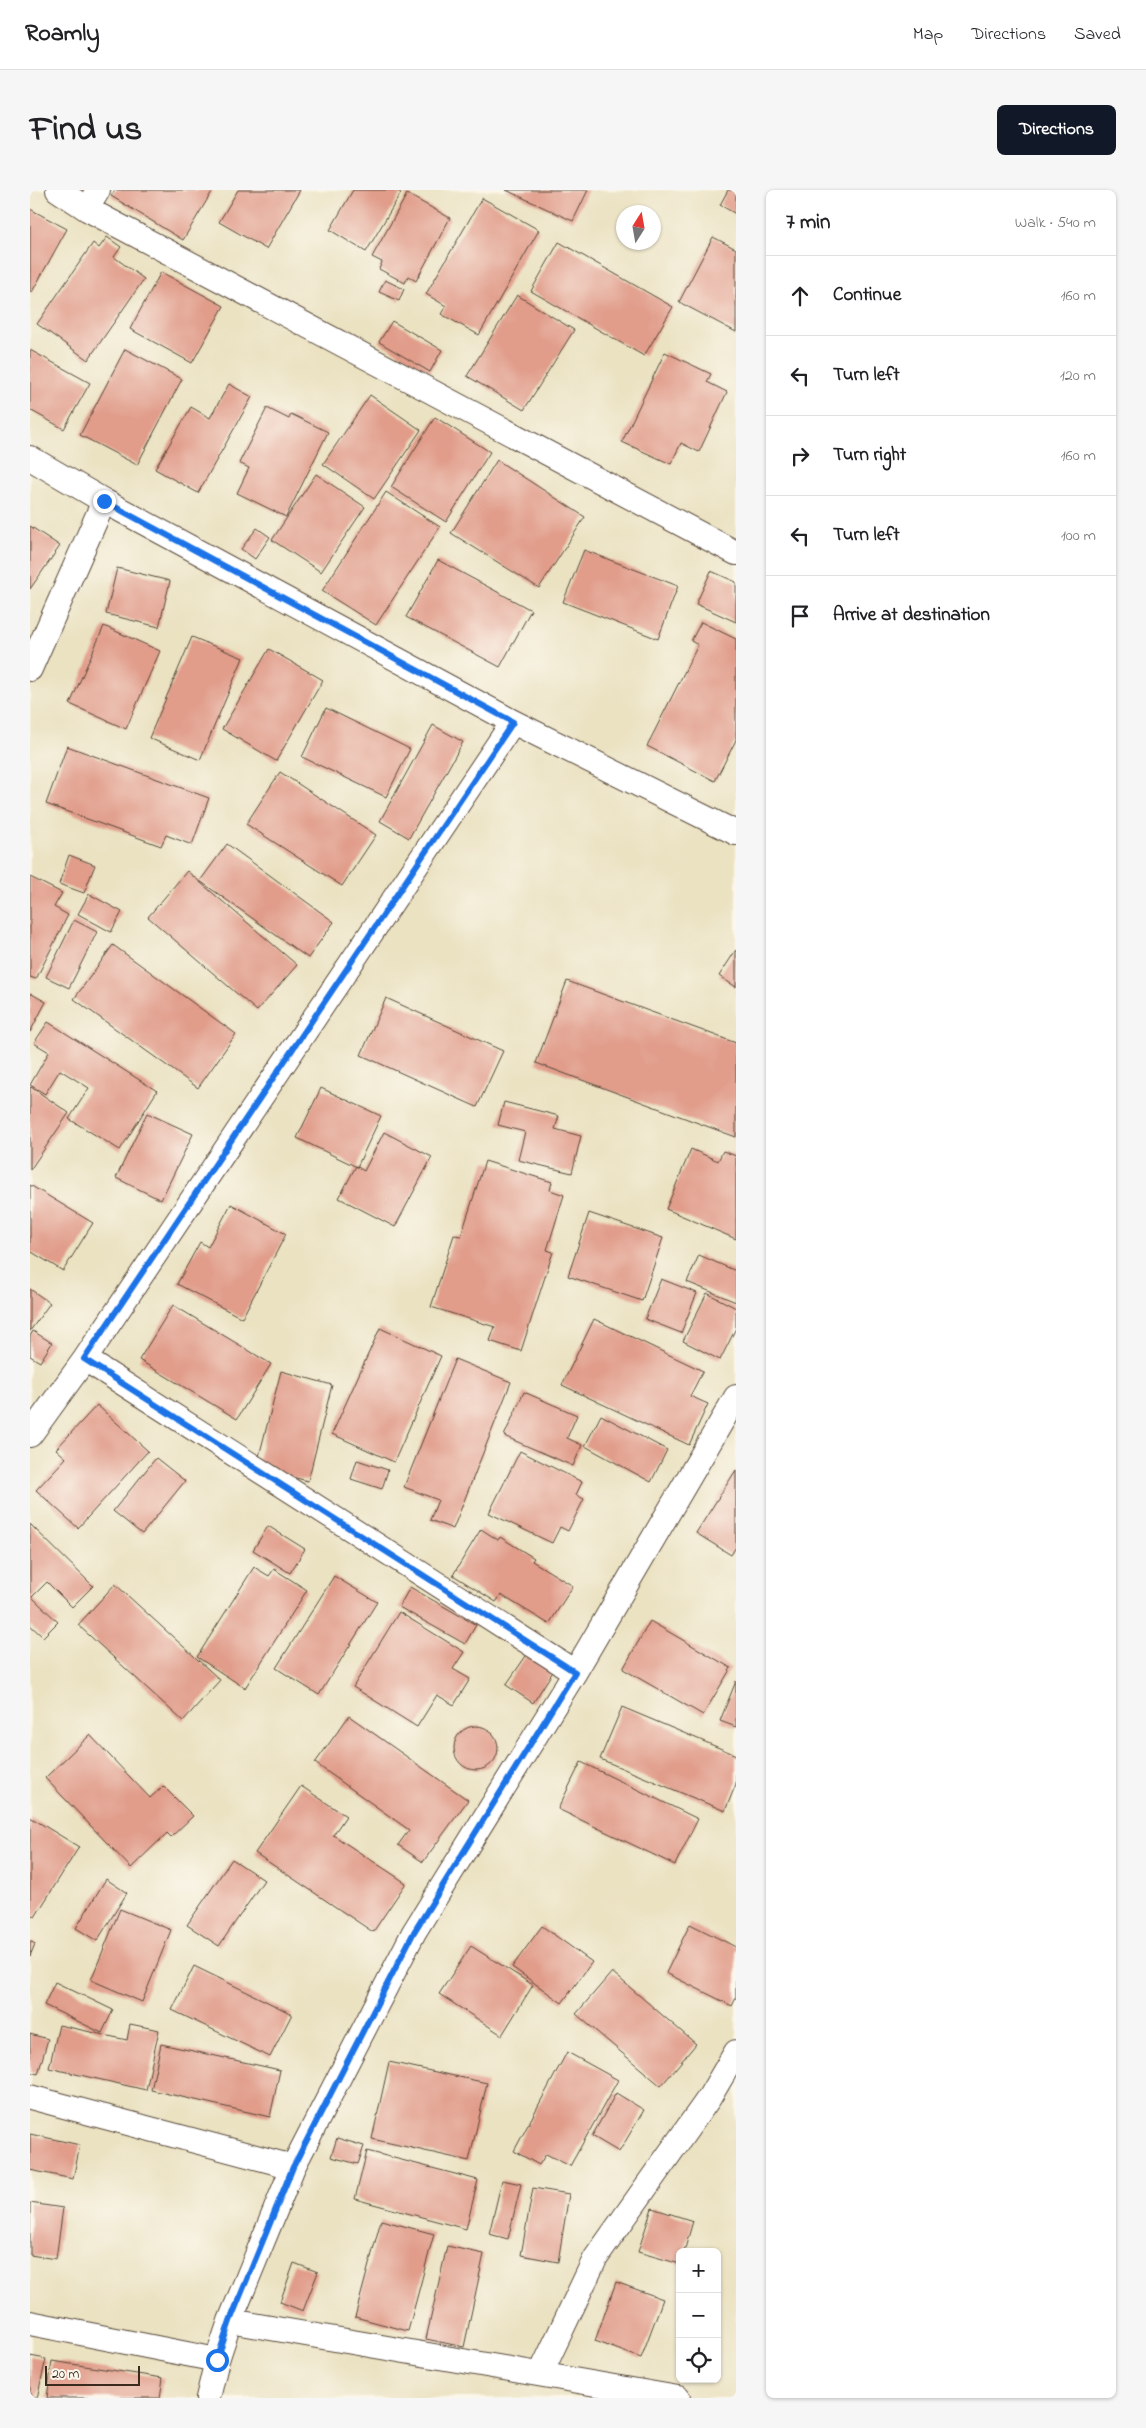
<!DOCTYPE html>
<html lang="en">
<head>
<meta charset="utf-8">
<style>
	:root { --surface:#fff; --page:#f6f6f6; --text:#202124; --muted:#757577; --line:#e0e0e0; --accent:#111827 }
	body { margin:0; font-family:"Indie Flower",sans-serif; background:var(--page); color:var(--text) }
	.controls { position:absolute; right:15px; bottom:15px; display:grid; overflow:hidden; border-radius:8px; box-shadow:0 1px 4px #0004 }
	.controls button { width:45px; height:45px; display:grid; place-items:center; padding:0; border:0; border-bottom:1px solid var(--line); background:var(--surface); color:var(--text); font:25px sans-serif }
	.compass { position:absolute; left:586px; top:15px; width:45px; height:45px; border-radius:50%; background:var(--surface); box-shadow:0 1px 4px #0004; rotate:11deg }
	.scale { position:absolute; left:15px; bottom:12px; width:95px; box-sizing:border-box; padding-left:5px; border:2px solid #3b2a1e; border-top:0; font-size:14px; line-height:18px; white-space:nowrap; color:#3b2a1e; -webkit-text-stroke:4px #fbf7ec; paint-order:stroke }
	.stop { position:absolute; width:15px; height:15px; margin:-11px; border:4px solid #1a73e8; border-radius:50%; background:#fff }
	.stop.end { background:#1a73e8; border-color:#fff; box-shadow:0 1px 5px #0008 }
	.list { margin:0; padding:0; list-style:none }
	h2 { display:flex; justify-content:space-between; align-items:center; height:65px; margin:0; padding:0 20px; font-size:21px }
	h2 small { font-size:16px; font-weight:400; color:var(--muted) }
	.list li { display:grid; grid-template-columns:32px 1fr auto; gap:15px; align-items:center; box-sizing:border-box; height:80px; padding:0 20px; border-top:1px solid var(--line) }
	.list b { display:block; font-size:19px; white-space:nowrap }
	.list em { font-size:16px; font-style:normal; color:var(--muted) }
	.icon { flex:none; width:28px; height:28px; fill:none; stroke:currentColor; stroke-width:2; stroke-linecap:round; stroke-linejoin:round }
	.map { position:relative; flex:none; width:706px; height:2208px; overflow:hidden; border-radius:8px }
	header { display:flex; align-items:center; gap:30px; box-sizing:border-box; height:70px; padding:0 25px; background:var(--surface); border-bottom:1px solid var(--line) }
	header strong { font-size:24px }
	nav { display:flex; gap:28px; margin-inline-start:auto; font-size:18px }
	.intro { display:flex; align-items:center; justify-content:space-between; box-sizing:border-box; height:120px; padding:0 30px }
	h1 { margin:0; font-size:35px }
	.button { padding:12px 22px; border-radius:8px; background:var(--accent); color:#fff; font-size:18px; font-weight:700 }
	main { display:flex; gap:30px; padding:0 30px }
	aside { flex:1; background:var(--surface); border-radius:8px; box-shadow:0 1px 4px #0004 }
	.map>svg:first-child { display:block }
	.building { fill:#e19c8a }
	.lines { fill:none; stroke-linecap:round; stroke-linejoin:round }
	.street-casing { stroke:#554637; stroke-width:26 }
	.street { stroke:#fff; stroke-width:24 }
	.route { stroke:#1a73e8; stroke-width:6 }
</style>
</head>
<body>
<header>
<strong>Roamly</strong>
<nav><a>Map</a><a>Directions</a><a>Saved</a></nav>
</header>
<div class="intro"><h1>Find us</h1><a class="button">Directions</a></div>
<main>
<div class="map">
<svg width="706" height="2208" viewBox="0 0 706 2208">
	<rect width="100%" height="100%" fill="#fbf7ec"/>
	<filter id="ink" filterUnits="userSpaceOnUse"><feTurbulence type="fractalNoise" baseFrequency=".02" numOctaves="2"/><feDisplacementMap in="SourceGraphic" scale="10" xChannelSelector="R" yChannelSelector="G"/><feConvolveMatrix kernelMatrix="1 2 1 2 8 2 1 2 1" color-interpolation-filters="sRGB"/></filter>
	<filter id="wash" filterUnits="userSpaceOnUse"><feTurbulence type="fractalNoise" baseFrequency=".0096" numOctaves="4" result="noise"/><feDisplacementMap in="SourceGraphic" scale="20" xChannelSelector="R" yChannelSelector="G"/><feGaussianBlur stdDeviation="1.12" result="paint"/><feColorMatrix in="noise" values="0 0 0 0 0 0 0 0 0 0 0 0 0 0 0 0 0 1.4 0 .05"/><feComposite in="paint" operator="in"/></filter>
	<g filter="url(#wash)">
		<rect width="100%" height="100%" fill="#ebe2c2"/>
		<g id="blocks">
			<path class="building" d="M85,0H183L153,50L81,6Z
				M208,0H270L236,59L189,32Z
				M323,0H366L371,3L336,62L300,40Z
				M476,0H558L543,31Z
				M698,0H706V24L690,15Z
				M377,4L420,28L386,91L378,86L375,93L349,79L352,72L342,67Z
				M452,8L509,40L449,145L411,124L416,116L396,104Z
				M0,19L37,39L2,102L0,101Z
				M77,47L91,57L84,67L114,89L58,170L7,134L63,53L69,58Z
				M683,47L706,59V142L649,112Z
				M529,52L643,117L614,166L501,101Z
				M131,82L194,116L162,173L100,139Z
				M355,90L374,99L369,111L349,102Z
				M487,105L544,140L494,220L437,186Z
				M362,131L412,160L400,182L349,152Z
				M95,159L152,189L107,275L50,245Z
				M0,160L60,193L34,239L0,220Z
				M635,162L681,184L677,192L697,202L669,262L651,253L641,274L592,252Z
				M199,194L222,207L168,303L125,279L161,217L180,228Z
				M340,205L391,240L344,309L293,274Z
				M237,218L259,229L261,224L298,242L256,327L207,303L219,278L209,273Z
				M405,227L460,262L416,332L361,297Z
				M467,270L555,327L509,398L421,343Z
				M286,284L335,317L291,382L242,350Z
				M356,302L410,337L346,435L292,401Z
				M0,336L30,356L0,399Z
				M227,338L240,347L225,369L211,359Z
				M554,360L648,396L628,449L533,412Z
				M408,370L501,420L470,477L376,427Z
				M87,378L140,391L129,437L76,424Z
				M681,381L706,392V432L666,414Z
				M671,432L706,449V550L685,591L617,556L668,455L661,451Z
				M74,436L130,461L96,539L40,514Z
				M162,447L213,468L170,570L119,548Z
				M239,459L293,490L246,571L192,539Z
				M296,518L380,559L356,607L272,567Z
				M403,535L433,552L379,648L350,631Z
				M37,556L179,608L162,655L136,645L131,656L16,614Z
				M250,582L346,645L312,696L216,634Z
				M197,654L304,732L278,768L170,691Z
				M39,665L65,675L54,703L29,694Z
				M157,681L267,775L227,821L118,727Z
				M0,687L32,703L24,717L38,725L6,789L0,787Z
				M59,704L92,722L81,742L48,724Z
				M44,730L67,742L39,798L16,787Z
				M83,755L206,844L168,898L44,809Z
				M706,760V797L689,786Z
				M537,791L706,853V947L506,873Z
				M0,803L16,812L0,842Z
				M356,808L473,861L447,917L331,865Z
				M18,832L127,901L90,960L39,929L59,898L30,880L15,904L0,895L19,862L4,853Z
				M1,897L39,923L0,980V898Z
				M291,898L351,926L327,977L267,948Z
				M474,912L529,926L525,939L551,946L542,983L488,970L495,942L468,935Z
				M117,923L163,944L131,1010L86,988Z
				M354,942L402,967L365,1037L309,1008L326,976L334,981Z
				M661,959L688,971L693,961L706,966V1049L636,1019Z
				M455,971L522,992L520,1000L534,1005L517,1060L523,1062L491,1161L460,1151L465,1137L401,1117L424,1045L431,1046Z
				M0,995L63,1033L33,1081L0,1061Z
				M201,1014L256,1044L212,1128L147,1094L170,1052L178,1057Z
				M559,1023L633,1048L612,1111L538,1086Z
				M669,1065L706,1081V1112L657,1092Z
				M631,1089L667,1103L651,1143L615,1129Z
				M0,1099L20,1113L0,1141Z
				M677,1103L706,1118V1138L690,1170L653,1151Z
				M143,1115L241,1174L207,1229L109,1170Z
				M564,1129L673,1181L660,1206L678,1214L659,1255L532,1195Z
				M350,1138L411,1166L364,1272L302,1244Z
				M3,1141L22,1153L10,1172L0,1166V1146Z
				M425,1169L481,1192L423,1339L400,1330L408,1310L374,1297Z
				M251,1181L302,1195L278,1291L226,1278Z
				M494,1202L547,1225L537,1248L552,1255L543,1276L474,1246Z
				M67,1215L118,1261L48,1338L6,1300L36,1268L26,1259Z
				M571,1225L637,1260L621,1292L555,1256Z
				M490,1261L552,1292L546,1305L554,1309L538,1341L530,1337L522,1353L459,1323Z
				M126,1268L155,1291L112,1344L83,1321Z
				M327,1270L358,1280L352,1299L321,1289Z
				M706,1280V1357L701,1365L666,1343Z
				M0,1334L63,1396L42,1417L17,1392L2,1407L28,1432L13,1447L0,1435Z
				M238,1336L275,1359L260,1383L223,1360Z
				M451,1339L468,1350L470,1347L504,1368L502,1371L543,1396L519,1434L471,1405L466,1412L423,1385Z
				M224,1377L239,1386L244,1379L277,1400L215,1498L167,1467Z
				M304,1386L347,1412L289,1505L246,1478Z
				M85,1394L190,1490L153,1531L48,1435Z
				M380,1397L446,1435L435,1454L369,1417Z
				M369,1422L434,1462L423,1479L440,1489L424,1515L407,1505L387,1537L323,1497Z
				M620,1431L701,1478L673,1525L593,1479Z
				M498,1463L524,1480L503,1513L476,1495Z
				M706,1491V1537L690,1531Z
				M592,1517L706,1565V1594L695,1621L570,1569Z
				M319,1526L438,1610L393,1672L368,1655L379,1640L285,1573Z
				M424 1558a22 22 0 1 1 44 0a22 22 0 1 1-44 0Z
				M60,1545L120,1608L133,1596L163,1626L141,1647L137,1643L101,1678L15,1588Z
				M551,1572L668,1629L645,1675L528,1619Z
				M271,1596L316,1626L303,1645L376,1693L343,1742L225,1663Z
				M0,1627L49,1657L5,1727L0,1724Z
				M202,1669L234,1690L189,1756L157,1735Z
				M76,1689L97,1703L67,1751L46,1738Z
				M90,1719L141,1740L112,1812L61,1790Z
				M660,1734L706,1757V1808L702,1816L636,1783Z
				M512,1736L562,1772L532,1813L482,1777Z
				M0,1751L5,1754L0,1766Z
				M441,1756L503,1795L472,1845L409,1804Z
				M164,1776L262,1824L240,1867L142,1820Z
				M582,1782L666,1854L631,1896L546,1824Z
				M25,1792L83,1820L72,1843L14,1815Z
				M100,1834L129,1840L116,1900L19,1878L29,1835L97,1850Z
				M0,1844L18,1849L8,1884L0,1882Z
				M131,1854L250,1880L240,1927L121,1900Z
				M537,1862L588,1890L540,1976L516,1964L509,1975L484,1961Z
				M359,1872L457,1893L439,1971L342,1949Z
				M586,1903L614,1920L589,1962L562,1946Z
				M0,1944L50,1955L43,1989L0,1980Z
				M307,1948L334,1956L328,1974L301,1967Z
				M337,1961L448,1990L436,2039L325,2009Z
				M472,1990L491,1994L478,2049L459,2044Z
				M503,1998L539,2004L528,2072L491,2065Z
				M0,2013L33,2018L26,2069L0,2065Z
				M622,2018L663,2031L654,2062H650V2074L608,2062Z
				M351,2030L404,2044L378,2141L325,2127Z
				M417,2056L454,2064L434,2157L396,2149Z
				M264,2073L288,2082L273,2121L250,2112Z
				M586,2092L633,2109L611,2168L565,2151Z
				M0,2166L16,2169L7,2208H0Z
				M22,2171L133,2188L130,2208H17Z"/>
		</g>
	</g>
	<g filter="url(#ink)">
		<use href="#blocks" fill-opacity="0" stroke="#554637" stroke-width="1"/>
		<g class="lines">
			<g class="street-casing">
				<path id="street" d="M28,0L57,19L706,363
					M57,19L68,0
					M0,268L74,311L483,532L706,643
					M0,479L74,311
					M55,1169L545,1482
					M0,1245L55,1169L483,532
					M0,1907L263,1977
					M200,2131L263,1977L384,1742L545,1482L706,1207
					M0,2133L187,2170L200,2131L648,2208
					M511,2183L565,2069L679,1908L706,1862
					M178,2208L187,2170"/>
			</g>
			<use href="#street" class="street"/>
		</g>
	</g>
	<g class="lines" filter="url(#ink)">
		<path class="route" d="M74,311L483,532L54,1169L545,1482L384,1742L263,1977L200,2131L187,2170"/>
	</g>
</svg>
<div class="controls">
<button>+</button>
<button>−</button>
<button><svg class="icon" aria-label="locate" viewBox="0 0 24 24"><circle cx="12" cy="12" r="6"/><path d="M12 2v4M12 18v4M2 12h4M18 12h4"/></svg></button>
</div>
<svg class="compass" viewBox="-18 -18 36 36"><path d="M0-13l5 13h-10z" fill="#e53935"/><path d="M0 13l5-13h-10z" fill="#757577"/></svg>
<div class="scale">20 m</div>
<div class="stop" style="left:187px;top:2170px"></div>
<div class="stop end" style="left:74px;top:311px"></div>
</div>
<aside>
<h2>7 min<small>Walk · 540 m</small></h2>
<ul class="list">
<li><svg class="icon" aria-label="ahead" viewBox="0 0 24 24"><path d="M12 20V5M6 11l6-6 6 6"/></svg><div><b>Continue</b></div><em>160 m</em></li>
<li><svg class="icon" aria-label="left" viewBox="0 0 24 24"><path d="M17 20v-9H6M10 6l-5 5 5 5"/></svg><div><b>Turn left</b></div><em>120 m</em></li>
<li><svg class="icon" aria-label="right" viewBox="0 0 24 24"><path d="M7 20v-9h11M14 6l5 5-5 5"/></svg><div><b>Turn right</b></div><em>160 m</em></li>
<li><svg class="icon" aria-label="left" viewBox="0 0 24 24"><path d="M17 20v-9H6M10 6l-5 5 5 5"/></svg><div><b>Turn left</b></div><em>100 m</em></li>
<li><svg class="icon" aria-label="arrive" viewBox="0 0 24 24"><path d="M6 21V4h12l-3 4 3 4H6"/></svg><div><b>Arrive at destination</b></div></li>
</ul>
</aside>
</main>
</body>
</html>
